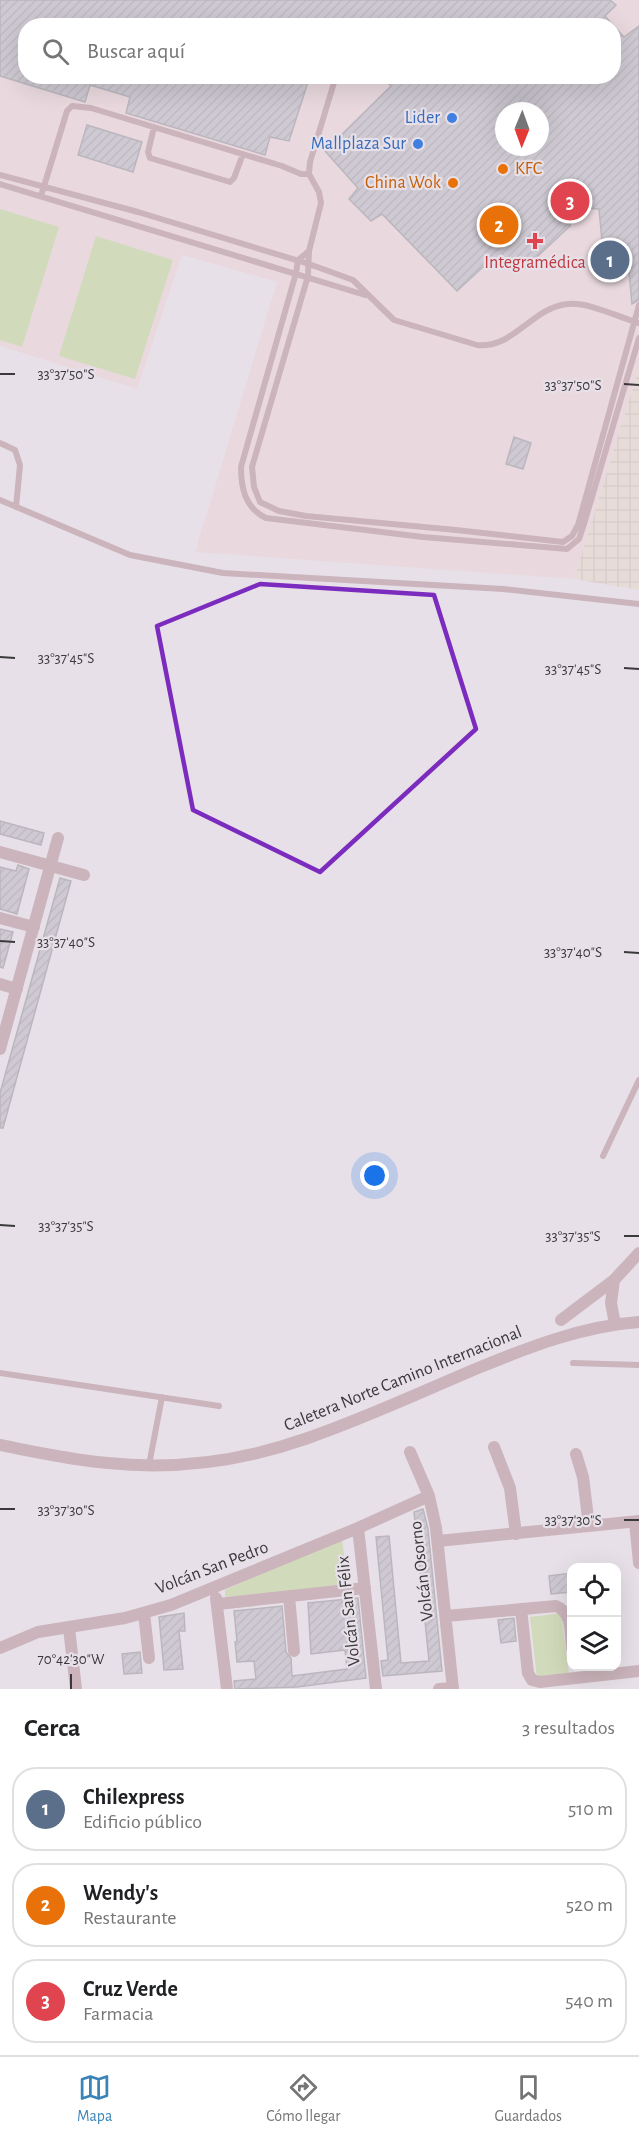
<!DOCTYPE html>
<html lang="es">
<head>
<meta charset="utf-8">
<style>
	:root { --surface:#fff; --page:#f6f6f6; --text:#202124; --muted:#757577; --line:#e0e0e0; --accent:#3a84b8 }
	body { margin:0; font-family:"Alegreya Sans",sans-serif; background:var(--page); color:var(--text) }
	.controls { position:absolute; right:18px; bottom:18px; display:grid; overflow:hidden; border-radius:12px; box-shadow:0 6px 24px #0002 }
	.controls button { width:54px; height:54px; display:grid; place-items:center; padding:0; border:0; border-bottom:2px solid var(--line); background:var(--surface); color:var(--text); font:30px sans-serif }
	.compass { position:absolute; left:495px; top:102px; width:54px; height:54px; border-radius:50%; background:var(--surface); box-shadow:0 6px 24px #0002; rotate:181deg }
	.you { position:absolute; left:375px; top:1176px; width:21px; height:21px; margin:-15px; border:4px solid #fff; border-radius:50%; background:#1a73e8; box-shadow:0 0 0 9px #1a73e833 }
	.badge { display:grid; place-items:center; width:39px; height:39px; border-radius:50%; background:var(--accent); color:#fff; font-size:20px; font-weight:700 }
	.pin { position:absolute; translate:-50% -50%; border:3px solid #fff; box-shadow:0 2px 6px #0006 }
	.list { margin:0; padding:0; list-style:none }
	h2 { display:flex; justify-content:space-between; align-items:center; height:78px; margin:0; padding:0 24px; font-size:26px }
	h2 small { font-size:20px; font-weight:400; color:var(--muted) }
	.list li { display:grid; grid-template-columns:39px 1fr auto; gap:18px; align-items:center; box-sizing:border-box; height:84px; margin:0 12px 12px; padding:0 12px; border:2px solid var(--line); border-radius:24px }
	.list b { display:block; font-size:22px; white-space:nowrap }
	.list p { margin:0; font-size:20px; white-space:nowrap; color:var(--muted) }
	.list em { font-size:20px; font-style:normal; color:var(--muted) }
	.icon { flex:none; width:33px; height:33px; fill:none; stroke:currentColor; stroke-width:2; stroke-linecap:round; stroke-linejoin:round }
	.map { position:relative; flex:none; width:639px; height:1689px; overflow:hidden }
	.search { position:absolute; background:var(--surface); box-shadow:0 6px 24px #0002; left:18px; right:18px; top:18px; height:66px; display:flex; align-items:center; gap:15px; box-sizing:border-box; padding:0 21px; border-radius:24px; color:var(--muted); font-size:22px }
	.sheet { height:366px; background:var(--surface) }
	nav { display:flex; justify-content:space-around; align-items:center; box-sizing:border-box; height:84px; border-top:2px solid var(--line); background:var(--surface); font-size:16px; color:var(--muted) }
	nav a { display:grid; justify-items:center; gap:3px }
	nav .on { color:var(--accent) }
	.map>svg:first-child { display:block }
	.commercial { fill:#ecd1d3; fill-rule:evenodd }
	.industrial { fill:url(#industrial-grid) }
	.green { fill:#b6d486 }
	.building { fill:url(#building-hatch); stroke:#86848d; stroke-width:1.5; fill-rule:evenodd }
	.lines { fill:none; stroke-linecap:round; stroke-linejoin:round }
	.service { stroke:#a97f85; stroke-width:6 }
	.minor { stroke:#a97f85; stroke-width:12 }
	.tertiary { stroke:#a97f85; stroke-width:12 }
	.marked { fill:none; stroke:#7b2cbf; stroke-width:4.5; stroke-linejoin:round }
	.ticks { fill:none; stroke:#3c393c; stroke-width:2 }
	.shop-dot { fill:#3f7fe0; stroke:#e7e0e8; stroke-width:2 }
	.food-dot { fill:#e8710a; stroke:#e7e0e8; stroke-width:2 }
	.health-dot { fill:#e0444e; stroke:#e7e0e8; stroke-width:2 }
	.labels { text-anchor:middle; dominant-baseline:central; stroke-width:4.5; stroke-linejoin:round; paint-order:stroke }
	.shop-label { font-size:18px; fill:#366cbe; stroke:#e7e0e8; text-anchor:end }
	.food-label { font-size:18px; fill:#c56008; stroke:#e7e0e8; text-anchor:start }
	.health-label { font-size:18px; fill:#be3a42; stroke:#e7e0e8 }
	.street-label { font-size:18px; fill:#3c393c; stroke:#e7e0e8 }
	.ticks-label { font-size:15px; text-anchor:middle; fill:#3c393c; stroke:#e7e0e8; stroke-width:4.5; stroke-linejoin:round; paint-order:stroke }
</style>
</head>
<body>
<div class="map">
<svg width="639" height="1689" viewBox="0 0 639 1689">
	<defs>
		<pattern id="industrial-grid" width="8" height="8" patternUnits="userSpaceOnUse" patternTransform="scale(1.5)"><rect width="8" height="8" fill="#e7d6c5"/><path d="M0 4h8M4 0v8" fill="none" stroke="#c7b8aa"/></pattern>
		<pattern id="building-hatch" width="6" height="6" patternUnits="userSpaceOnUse" patternTransform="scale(1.5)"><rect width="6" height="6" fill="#b0aeb8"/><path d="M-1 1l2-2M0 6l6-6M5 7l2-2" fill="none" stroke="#908f97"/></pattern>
	</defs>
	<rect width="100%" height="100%" fill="#e7e0e8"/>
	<path class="commercial" d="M0,0H639V368L574,579L195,552L277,282L182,255L137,389L0,346ZM26,26H614V76H26ZM504,111H540V147H504Z"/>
	<path class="industrial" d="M639,368V590L574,579Z"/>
	<path class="green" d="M0,209L59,227L22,347L0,340Z
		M96,236L173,260L135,379L59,356Z
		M342,1538L348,1586L225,1597V1590Z
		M561,1613L569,1674L537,1678L530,1617Z"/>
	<path class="building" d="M0,0H610L616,5L605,16L624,37L639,26V300L632,304L629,272L605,273L599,209L580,208V216L571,217L570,226L524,269L483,267L457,291L382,214L371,221L349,199L358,188L325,151L391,86L382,76H614V26H26V76H310L289,141L270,137L265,155L126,113L130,97L90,85L85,102L0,76ZM504,111H540V147H504Z
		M87,125L142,142L133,172L78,155Z
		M514,437L531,443L523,469L506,464Z
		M0,821L44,833L41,845L0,834Z
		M18,865L29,869L17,914L0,909V867L16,871Z
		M60,878L71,881L3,1128H0V1093Z
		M0,929L13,932L3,968L0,967Z
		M423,1509L428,1529L442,1671L383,1676L381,1661L388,1660L376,1537L389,1536L401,1663L429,1661L414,1512Z
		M572,1573V1592L551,1594L549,1576Z
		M358,1598L366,1678L297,1687L235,1689L234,1681L256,1679L254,1661L237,1662L235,1642L237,1641L234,1611L282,1606L286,1652L291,1658L292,1676L347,1669L345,1650L311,1654L308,1603Z
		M184,1613L185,1631H179L183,1669L164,1670L159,1617Z
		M514,1618L516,1641L501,1643L498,1620Z
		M140,1652L142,1673L124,1674L122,1654Z"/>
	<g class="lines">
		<path class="service" d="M336,76L310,162L309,174L319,192L321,203L309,251L308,276L252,467L254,487L260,502L279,511L306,516L456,530L563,542L572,536L578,525L639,305
			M154,127L148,152L150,158L230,182L234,178L243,154
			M0,175L138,212L309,264L353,280L394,320L477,345C514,349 532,307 568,304C589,302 618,317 639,323
			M0,184L365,295
			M41,196L67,111L72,106L91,108L282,166L301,174H309
			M309,251L298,260L296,273L241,467C241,488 245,508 266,518L423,537L567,549L579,539L584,524L639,338
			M0,443L15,450L20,465L16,507
			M0,500L130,555L223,573L503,589L639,604
			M603,1156L639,1080
			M573,1363L639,1365
			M0,1373L219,1406
			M149,1465L162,1397"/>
		<path class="minor" d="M0,852L84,875
			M0,918L34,927
			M0,984L17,989
			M0,1049L58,838
			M614,1280L611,1303L615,1324
			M561,1320L614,1280L639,1253
			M494,1447L510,1488L516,1534
			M410,1452L429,1496L436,1528L453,1689
			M576,1454L583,1477L589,1526
			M635,1522L639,1563
			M358,1528L376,1689
			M438,1541L639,1521
			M289,1596L294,1651
			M216,1598L227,1689
			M218,1604L365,1588
			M521,1609L528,1673L532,1680L540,1682L639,1671
			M144,1613L149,1658
			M446,1616L556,1606C573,1613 570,1633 572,1648
			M69,1628L76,1689
			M0,1648L38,1632L125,1618L171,1605L358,1528L429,1496
			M439,1689L453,1688"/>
		<path class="tertiary" d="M0,1445C36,1452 72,1460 108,1463C175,1470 242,1461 305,1439C364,1419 421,1392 478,1368C529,1347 583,1326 639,1322"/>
	</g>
	<path d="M0 0H639V1689H0ZM260,584L434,595L476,729L320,872L193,810L157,626Z" fill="#e7e0e8" fill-opacity=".55" fill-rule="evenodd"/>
	<path class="marked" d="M260,584L434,595L476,729L320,872L193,810L157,626Z"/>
	<path class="ticks" d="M0,374H15M624,384L639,385M0,657L15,658M624,668L639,669M0,941L15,942M624,952L639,953M0,1225L15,1226M624,1236H639M0,1509H15M624,1520H639M71,1689V1674"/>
	<g class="shop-dot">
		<circle cx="452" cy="118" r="6"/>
		<circle cx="418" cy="144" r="6"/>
	</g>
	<g class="food-dot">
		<circle cx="503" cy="169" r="6"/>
		<circle cx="453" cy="183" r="6"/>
	</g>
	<path class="health-dot" d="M532 232h6v6h6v6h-6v6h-6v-6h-6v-6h6z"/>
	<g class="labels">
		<g class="shop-label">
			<text x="440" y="118">Lider</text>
			<text x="406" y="144">Mallplaza Sur</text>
		</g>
		<g class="food-label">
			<text x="515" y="169">KFC</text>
			<text x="441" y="183" text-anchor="end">China Wok</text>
		</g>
		<g class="health-label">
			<text x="535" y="263">Integramédica</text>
		</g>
		<g class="street-label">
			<text transform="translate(403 1379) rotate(-22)">Caletera Norte Camino Internacional</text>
			<text transform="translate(212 1568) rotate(-21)">Volcán San Pedro</text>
			<text transform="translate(422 1571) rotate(-97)">Volcán Osorno</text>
			<text transform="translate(349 1611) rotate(-96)">Volcán San Félix</text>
		</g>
	</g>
	<g class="ticks-label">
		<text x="66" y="379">33°37'50"S</text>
		<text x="573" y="390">33°37'50"S</text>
		<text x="66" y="663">33°37'45"S</text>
		<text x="573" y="674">33°37'45"S</text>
		<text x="66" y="947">33°37'40"S</text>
		<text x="573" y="957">33°37'40"S</text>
		<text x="66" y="1231">33°37'35"S</text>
		<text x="573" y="1241">33°37'35"S</text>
		<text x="66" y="1515">33°37'30"S</text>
		<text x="573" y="1525">33°37'30"S</text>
		<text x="71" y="1664">70°42'30"W</text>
	</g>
</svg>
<div class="controls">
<button><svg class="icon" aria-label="locate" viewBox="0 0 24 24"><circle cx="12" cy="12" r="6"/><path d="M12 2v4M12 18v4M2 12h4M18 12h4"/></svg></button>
<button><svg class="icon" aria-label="layers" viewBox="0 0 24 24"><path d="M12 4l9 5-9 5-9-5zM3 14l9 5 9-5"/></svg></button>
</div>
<svg class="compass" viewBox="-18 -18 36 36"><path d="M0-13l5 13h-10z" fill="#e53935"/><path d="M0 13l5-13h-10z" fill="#757577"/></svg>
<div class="you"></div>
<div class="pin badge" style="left:610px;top:260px;background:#5c6f8a">1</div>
<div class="pin badge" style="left:499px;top:225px;background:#e8710a">2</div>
<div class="pin badge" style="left:570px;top:201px;background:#e0444e">3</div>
<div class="search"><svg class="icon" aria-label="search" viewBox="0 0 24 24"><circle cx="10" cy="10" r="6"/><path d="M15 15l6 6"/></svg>Buscar aquí</div>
</div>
<section class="sheet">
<h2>Cerca<small>3 resultados</small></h2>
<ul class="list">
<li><span class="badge" style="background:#5c6f8a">1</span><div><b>Chilexpress</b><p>Edificio público</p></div><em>510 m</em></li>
<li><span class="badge" style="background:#e8710a">2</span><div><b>Wendy's</b><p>Restaurante</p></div><em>520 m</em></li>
<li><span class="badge" style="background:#e0444e">3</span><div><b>Cruz Verde</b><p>Farmacia</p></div><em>540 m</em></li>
</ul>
</section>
<nav>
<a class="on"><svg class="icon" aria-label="map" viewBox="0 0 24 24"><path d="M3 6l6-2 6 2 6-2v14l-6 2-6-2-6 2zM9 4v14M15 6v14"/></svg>Mapa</a>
<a><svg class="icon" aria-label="directions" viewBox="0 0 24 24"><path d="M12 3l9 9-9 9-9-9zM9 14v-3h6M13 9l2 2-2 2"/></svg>Cómo llegar</a>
<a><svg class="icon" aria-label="saved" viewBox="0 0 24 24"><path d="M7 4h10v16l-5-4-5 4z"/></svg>Guardados</a>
</nav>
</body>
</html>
